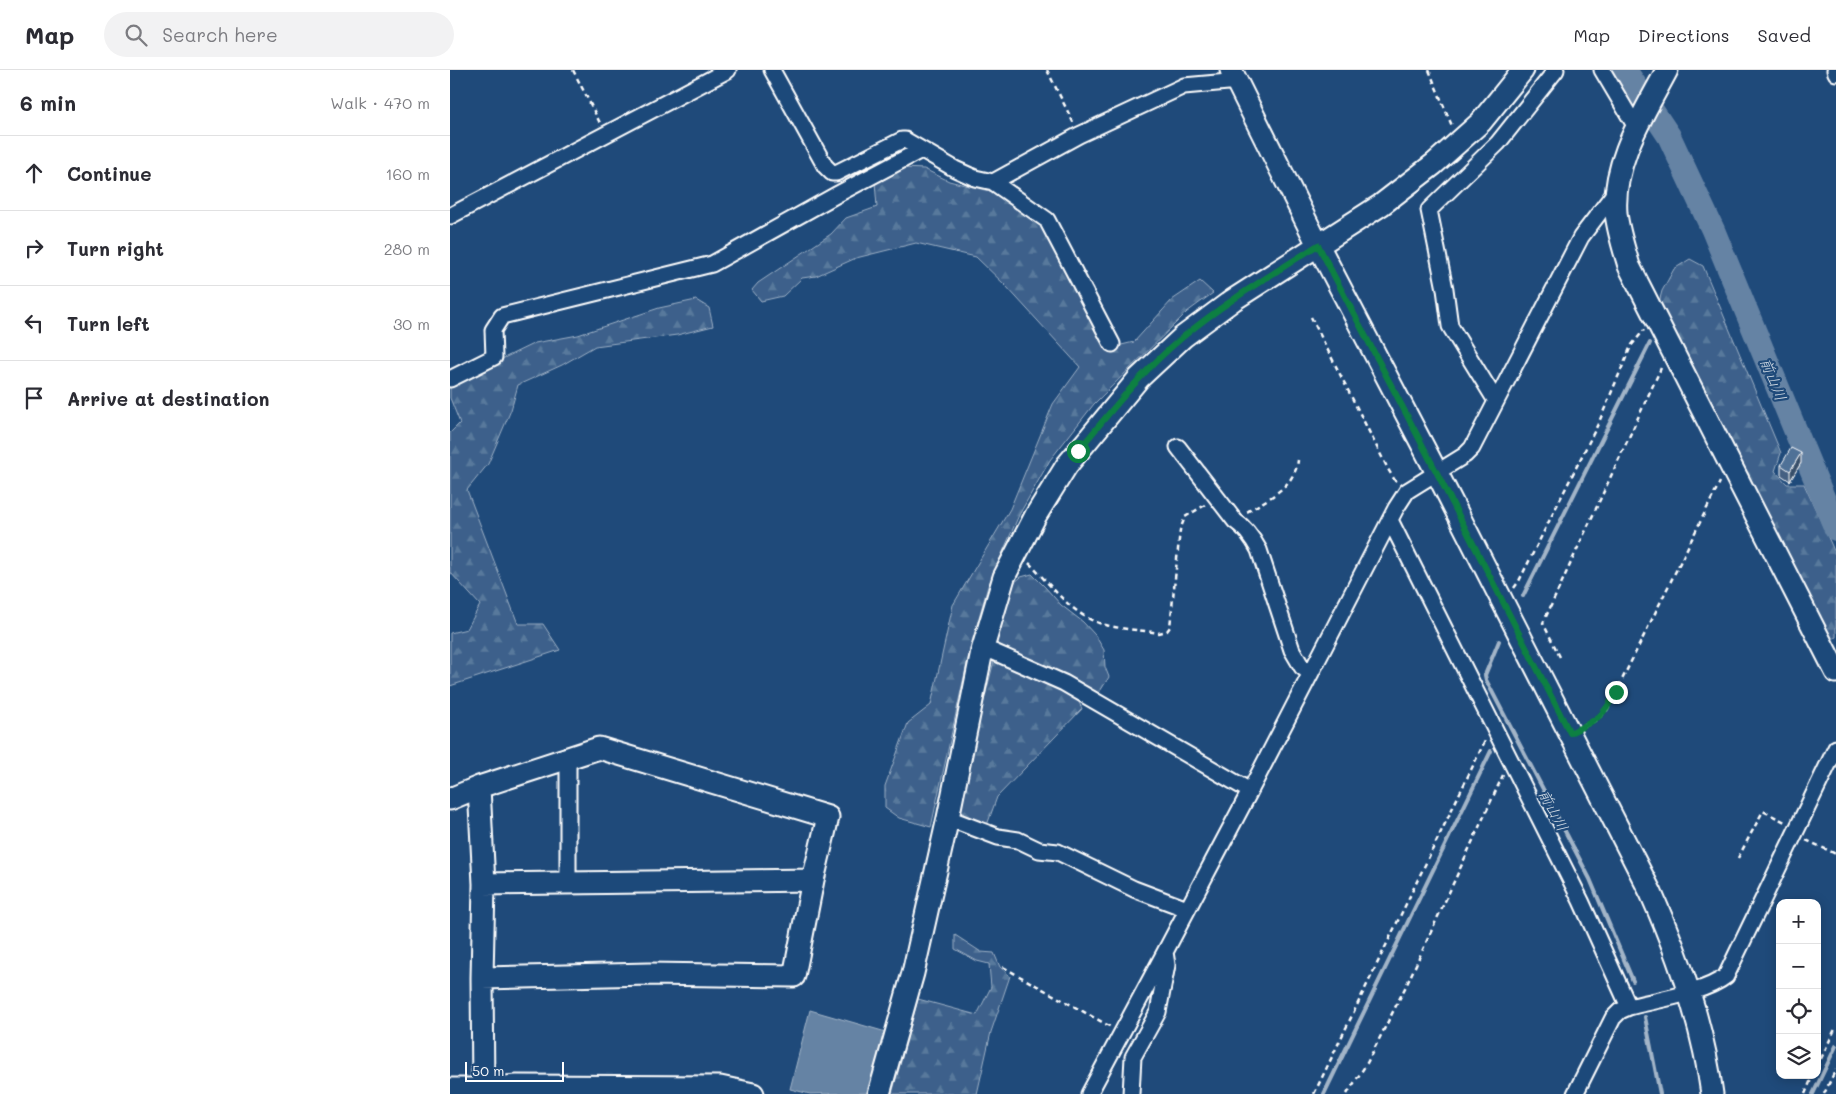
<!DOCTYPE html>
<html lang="en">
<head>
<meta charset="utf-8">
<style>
	:root { --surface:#fff; --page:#f2f2f3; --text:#2b2b33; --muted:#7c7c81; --line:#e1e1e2 }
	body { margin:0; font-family:Mali,"Klee One",sans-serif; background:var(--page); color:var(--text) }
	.controls { position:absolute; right:15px; bottom:15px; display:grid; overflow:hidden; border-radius:10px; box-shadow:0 2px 12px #0003 }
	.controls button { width:45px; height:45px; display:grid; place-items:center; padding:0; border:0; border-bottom:1px solid var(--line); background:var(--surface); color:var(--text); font:25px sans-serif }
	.scale { position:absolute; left:15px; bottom:12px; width:99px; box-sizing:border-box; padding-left:5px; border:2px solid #fff; border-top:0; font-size:14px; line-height:18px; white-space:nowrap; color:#fff; -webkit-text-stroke:4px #1f4a7a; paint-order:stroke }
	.stop { position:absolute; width:15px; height:15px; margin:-11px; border:4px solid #0b8043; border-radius:50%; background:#fff }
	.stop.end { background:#0b8043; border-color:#fff; box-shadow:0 1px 5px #0008 }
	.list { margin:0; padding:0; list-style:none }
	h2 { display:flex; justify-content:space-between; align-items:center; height:65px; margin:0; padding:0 20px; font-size:21px }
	h2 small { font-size:16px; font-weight:400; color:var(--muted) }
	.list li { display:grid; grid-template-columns:32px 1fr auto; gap:15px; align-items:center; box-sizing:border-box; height:75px; padding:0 20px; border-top:1px solid var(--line) }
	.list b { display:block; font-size:19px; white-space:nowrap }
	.list em { font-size:16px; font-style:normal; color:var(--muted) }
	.icon { flex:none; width:28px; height:28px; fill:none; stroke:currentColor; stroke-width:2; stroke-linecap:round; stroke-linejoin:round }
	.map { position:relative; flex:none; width:1386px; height:1024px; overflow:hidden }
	header { display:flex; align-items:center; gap:30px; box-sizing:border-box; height:70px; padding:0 25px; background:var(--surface); border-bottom:1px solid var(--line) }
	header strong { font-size:24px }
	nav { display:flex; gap:28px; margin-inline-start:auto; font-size:18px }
	.search { width:350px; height:45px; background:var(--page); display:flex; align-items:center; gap:12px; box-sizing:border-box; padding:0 18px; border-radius:28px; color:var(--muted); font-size:19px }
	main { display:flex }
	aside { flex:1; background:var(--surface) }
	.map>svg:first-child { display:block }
	.forest { fill:url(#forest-firs); stroke:#9eb0c5 }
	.water { fill:#6583a4; stroke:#a3b5c8 }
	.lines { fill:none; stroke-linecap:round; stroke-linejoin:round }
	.stream { stroke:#a3b5c8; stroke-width:4 }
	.river { stroke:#6583a4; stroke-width:24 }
	.street-casing { stroke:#fff; stroke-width:19 }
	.secondary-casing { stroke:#fff; stroke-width:25 }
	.path { stroke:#fff; stroke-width:2.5; stroke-dasharray:5 4; stroke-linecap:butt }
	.street { stroke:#1f4a7a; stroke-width:15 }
	.secondary { stroke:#1f4a7a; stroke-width:21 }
	.wall { fill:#456182; stroke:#fff }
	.shaded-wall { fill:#384f6a; stroke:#fff }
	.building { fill:#507197; stroke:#fff }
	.route { stroke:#0b8043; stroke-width:6 }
	.labels { text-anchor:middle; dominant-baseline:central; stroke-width:4.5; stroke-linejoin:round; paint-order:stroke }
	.water-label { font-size:15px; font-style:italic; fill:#d8e0e8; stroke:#1f4a7a }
</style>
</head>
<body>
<header>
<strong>Map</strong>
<div class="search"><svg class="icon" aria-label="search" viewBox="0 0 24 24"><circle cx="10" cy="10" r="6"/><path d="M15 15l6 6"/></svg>Search here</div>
<nav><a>Map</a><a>Directions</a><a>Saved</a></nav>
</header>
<main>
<aside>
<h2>6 min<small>Walk · 470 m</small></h2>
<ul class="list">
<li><svg class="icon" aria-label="ahead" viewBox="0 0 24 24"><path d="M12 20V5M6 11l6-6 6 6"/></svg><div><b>Continue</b></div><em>160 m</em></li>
<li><svg class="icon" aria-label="right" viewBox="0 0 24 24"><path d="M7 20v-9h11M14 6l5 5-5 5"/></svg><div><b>Turn right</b></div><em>280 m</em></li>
<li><svg class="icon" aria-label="left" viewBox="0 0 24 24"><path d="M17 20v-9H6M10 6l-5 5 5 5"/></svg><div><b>Turn left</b></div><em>30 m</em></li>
<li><svg class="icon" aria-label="arrive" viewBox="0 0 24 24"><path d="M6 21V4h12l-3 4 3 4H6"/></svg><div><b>Arrive at destination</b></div></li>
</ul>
</aside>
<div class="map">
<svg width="1386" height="1024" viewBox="0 0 1386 1024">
	<defs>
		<pattern id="forest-firs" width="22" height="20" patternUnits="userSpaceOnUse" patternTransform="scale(1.25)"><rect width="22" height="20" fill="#3c618b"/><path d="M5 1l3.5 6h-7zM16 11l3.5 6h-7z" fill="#59799c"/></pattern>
	</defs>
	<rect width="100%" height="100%" fill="#1f4a7a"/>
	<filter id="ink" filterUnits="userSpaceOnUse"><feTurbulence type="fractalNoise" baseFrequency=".02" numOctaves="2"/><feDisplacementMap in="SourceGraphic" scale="10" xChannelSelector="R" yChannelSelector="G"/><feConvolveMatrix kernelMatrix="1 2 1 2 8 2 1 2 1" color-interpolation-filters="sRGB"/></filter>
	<g filter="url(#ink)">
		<path class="forest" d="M452,98L474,99L499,111L555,125L593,150L659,278L684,272L722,230L750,211L763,223L737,242L644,334L600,390L569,445L538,516L521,575L481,757L449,748L435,738V716L458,653L481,635L503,535L560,439L603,334L630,297L556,216L526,187L466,173L406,188L366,206L352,208L333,226L311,231L302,220L308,213L381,164L396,148L427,137L425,112Z
			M1240,189L1253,196L1331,383L1325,401L1337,414H1354L1386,485V567L1382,569L1376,568L1208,236L1212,221L1224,199Z
			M246,230L259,238L263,256L227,265L145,276L112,295L68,315L61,340L38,394L17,420L68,554H93L110,580L0,616V563L17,559L30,535L0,502V363L10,353L0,328V314L85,273L128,265L209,238Z
			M582,504L595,517L611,535L633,552L645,565L654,580L655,597L659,607L647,626L545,578L564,513L571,507Z
			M545,587L625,623L632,639L547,727L536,758L514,745L508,733Z
			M505,865L531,882L544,883L550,897L560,906L541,962L527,1024H442L468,929L527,945L541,917L539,894L527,891L505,879Z"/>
		<path class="water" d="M360,940L436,962L420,1023L360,1024L340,1019Z"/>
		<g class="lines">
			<path class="stream" d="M1258,168L1263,160
				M1073,526L1200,273
				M1049,571L1035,605L1036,610L1140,809L1183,911
				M1195,947L1210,1024
				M874,1024L1041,681
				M1363,1024L1386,976"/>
			<path class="river" d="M1175,0L1219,66L1263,160L1386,459"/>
			<g class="street-casing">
				<path id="street" d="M322,0L375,96L382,103H386L452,70H455L505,99L525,108L543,112L597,150L662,274
					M1152,0L1187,59
					M1385,0L1386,3
					M543,112L629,65L734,16L778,12L786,9
					M0,146L278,0
					M0,309L44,287L43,260L52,246L262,194L386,125L471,80
					M1046,331L1000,256L995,219L979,140L1048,73L1106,0
					M728,377L785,451C796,458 803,469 809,480L842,580L852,597L860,603
					M940,450L1131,831L1179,937
					M532,581L544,582L614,613L800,721
					M118,687V813
					M498,748L548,767L568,770L589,780L608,782L684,819L737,839
					M639,1024L715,882
					M681,1024L683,987L708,942L717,895L715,882L800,721L946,438L957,421L1015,385L1022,378L1131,167L1166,121
					M1125,1024L1163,948L1170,941L1179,937C1206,930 1255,923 1276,906L1386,678"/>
			</g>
			<g class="secondary-casing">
				<path id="secondary" d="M781,0L868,175L987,403L1201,823C1229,887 1253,954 1262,1024
					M1217,0C1194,44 1162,91 1166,143C1168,161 1174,179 1179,196L1386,602
					M29,717L34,814L32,908L33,1019
					M0,729L29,717L149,678L378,747L363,810L344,906L199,904L32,908
					M34,814L363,810
					M0,1019H33L67,1016L270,1017L303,1024
					M429,1024L463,903L498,748L532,581L554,507L586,445L617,395L689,308L733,267L783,230L931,135L984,94L1031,52L1073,0"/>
			</g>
			<path class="path" d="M123,0L150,53
				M597,0L623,52
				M979,0L1002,56
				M861,247L938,399L947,414
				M797,442C817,429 845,417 848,390
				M579,493C600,514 620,543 649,553C666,559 691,560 709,563L717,561L720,557L730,460L735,447L755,435
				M1064,518L1069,511L1149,352L1181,276L1194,260
				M1110,587L1093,553L1211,298
				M1134,656L1146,650L1157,640L1270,412
				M1356,770L1386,784
				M1288,788L1313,741L1335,752
				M553,897L661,957
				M1367,997L1386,957
				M864,1024L1035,671
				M897,1024L917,993L957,914L1053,705
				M1355,1024L1363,1005
				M1374,1024L1386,999"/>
			<use href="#street" class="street"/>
			<use href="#secondary" class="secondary"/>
		</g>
		<path class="wall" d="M1351,393L1340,411L1331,405V395Z"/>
		<path class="shaded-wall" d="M1351,383V393L1340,411V401Z"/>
		<path class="building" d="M1341,378L1351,383L1340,401L1331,395Z"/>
	</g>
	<g class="lines" filter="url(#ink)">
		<path class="route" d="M628,381C661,341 693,300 733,267C775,232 823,204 868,175L987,403L1120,663C1146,650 1152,649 1166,622"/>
	</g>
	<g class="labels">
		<g class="water-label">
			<text transform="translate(1324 309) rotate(68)">前山川</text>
			<text transform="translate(1104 740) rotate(62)">前山川</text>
		</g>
	</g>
</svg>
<div class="controls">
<button>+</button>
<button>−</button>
<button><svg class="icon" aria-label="locate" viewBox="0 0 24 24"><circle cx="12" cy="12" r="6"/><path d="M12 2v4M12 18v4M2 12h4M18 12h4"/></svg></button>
<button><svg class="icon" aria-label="layers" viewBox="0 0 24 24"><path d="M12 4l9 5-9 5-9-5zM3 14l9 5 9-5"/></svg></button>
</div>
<div class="scale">50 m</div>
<div class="stop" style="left:628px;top:381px"></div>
<div class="stop end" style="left:1166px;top:622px"></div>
</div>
</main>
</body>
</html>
